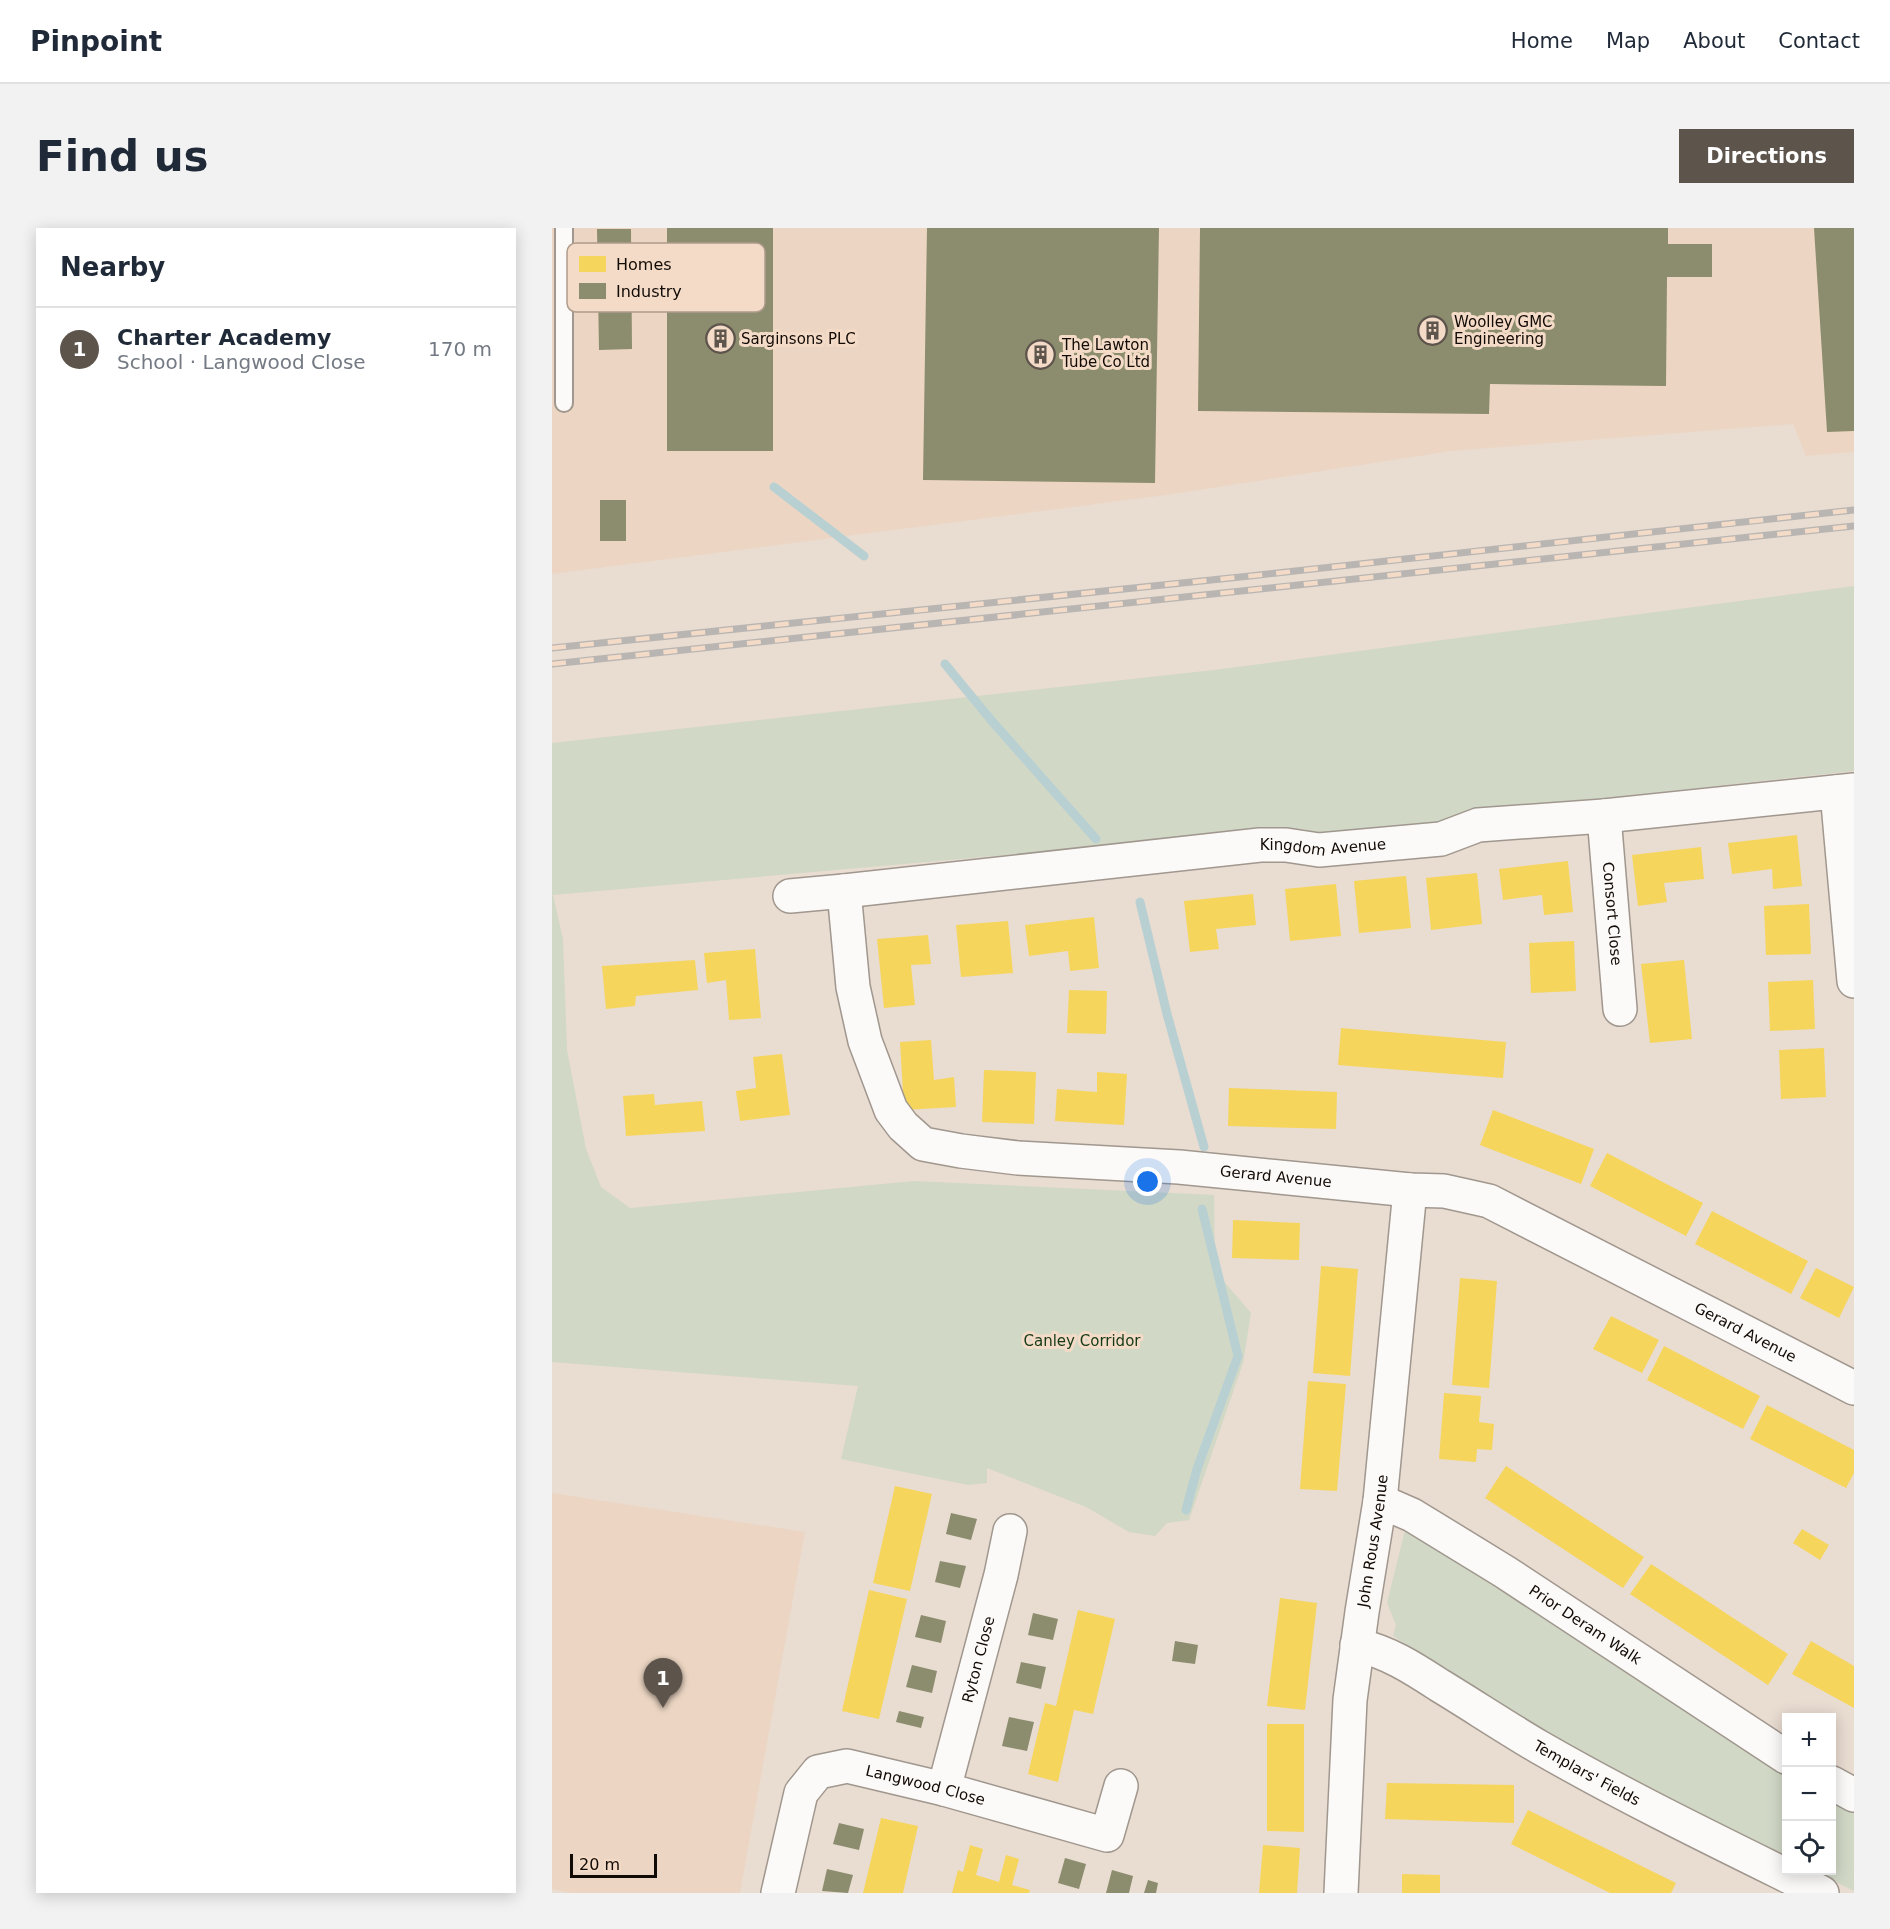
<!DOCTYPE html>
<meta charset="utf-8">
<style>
body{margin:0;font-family:"DejaVu Sans",sans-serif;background:#f2f2f3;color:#1f2937}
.controls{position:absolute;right:18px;bottom:18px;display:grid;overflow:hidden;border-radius:0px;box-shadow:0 3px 15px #0003}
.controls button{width:54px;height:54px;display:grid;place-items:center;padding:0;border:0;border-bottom:2px solid #e0e1e3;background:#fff;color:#1f2937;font:30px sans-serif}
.scale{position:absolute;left:18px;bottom:15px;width:87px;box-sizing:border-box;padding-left:6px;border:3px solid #120a05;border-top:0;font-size:16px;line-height:21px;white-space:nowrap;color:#120a05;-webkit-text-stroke:4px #f3dbc7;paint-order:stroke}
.you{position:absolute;left:596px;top:954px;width:21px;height:21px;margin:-15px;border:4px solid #fff;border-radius:50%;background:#1a73e8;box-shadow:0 0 0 9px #1a73e833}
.badge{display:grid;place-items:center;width:39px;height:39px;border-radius:50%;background:#5d544c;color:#fff;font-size:20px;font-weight:700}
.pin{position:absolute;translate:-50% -50px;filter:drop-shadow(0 2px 3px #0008)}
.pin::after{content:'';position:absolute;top:32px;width:21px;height:18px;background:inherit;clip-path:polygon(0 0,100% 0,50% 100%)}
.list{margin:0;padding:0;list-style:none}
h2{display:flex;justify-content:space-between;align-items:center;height:78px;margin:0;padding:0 24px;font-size:26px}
h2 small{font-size:20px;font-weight:400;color:#747a83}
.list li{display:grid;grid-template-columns:39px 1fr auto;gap:18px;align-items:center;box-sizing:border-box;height:84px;padding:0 24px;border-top:2px solid #e0e1e3}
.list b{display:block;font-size:22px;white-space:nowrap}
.list p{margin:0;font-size:20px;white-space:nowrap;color:#747a83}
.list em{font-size:20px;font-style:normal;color:#747a83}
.icon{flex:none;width:33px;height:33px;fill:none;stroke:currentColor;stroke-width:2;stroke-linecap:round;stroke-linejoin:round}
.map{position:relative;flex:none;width:1302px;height:1665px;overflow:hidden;border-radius:0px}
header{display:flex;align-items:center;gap:36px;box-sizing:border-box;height:84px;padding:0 30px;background:#fff;border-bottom:2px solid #e0e1e3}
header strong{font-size:28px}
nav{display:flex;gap:33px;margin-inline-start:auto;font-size:21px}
.intro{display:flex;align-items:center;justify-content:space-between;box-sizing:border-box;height:144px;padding:0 36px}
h1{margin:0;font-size:42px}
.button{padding:15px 27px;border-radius:0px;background:#5d544c;color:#fff;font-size:21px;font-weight:700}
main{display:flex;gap:36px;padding:0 36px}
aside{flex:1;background:#fff;border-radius:0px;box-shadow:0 3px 15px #0003}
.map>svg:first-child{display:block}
.built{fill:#ecd6c3}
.green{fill:#d1d8c6}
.homes{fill:#f6d55c}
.industry{fill:#8c8c6e}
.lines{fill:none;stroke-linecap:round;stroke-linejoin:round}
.stream{stroke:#b9d0d3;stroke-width:9}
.service-casing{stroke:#a0978e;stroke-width:20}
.minor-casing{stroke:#a0978e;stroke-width:36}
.service{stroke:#fcfaf8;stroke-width:16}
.minor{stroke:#fcfaf8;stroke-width:33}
.rail-casing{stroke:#b8b5b2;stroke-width:7}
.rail{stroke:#f3dbc7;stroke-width:4.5;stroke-dasharray:14;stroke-linecap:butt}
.labels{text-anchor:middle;stroke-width:6;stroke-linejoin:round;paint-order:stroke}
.poi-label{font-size:15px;fill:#120a05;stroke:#f3dbc7;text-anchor:start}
.street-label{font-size:15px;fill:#120a05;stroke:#f3dbc7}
.park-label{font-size:15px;fill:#133916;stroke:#f3dbc7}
.key{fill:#f3dbc7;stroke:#b09c8d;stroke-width:1.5}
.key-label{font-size:16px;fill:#120a05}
</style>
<header>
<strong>Pinpoint</strong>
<nav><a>Home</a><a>Map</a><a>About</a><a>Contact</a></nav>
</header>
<div class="intro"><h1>Find us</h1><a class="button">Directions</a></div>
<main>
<aside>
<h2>Nearby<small></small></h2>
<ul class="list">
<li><span class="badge">1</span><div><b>Charter Academy</b><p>School · Langwood Close</p></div><em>170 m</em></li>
</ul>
</aside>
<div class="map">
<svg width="1302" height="1665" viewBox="0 0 1302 1665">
<rect width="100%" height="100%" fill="#e9dcd1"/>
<path class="built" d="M 0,0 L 1302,0 L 1302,224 L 1254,228 L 1241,196 L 899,223 L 614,267 L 0,346 Z
M 0,1265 L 253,1304 L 188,1665 L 19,1665 L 0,1661 Z"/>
<path class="green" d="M 1302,358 L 1302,543 L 917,585 L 885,597 L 768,608 L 740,602 L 1,667 L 11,711 L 15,822 L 34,921 L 49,959 L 78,980 L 362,953 L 662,967 L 663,1043 L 699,1085 L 691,1135 L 637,1292 L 615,1295 L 603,1308 L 577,1304 L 534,1279 L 435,1240 L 435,1255 L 416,1257 L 289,1231 L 306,1158 L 0,1134 L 0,515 L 662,442 Z
M 853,1302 L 864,1303 L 1234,1543 L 1234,1629 L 1055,1538 L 955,1482 L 841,1408 L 844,1397 L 835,1375 Z
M 1280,1569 L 1302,1581 L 1302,1663 L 1262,1643 L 1280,1642 Z"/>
<path class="homes" d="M 1245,607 L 1250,658 L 1221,661 L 1220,641 L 1180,646 L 1176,615 Z
M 1149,619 L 1152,651 L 1112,655 L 1115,674 L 1086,678 L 1080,627 Z
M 1016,633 L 1021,684 L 992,687 L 990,667 L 951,672 L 947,641 Z
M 925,645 L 930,696 L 879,702 L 874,650 Z
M 854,648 L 859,700 L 807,705 L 802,653 Z
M 784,656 L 789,708 L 738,713 L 733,661 Z
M 701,666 L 704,697 L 664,701 L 667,721 L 638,724 L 632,673 Z
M 1257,676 L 1259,726 L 1214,727 L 1212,678 Z
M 542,689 L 547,740 L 518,743 L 516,723 L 477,728 L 473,697 Z
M 456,693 L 461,745 L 409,749 L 404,697 Z
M 376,707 L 379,736 L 359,737 L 363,777 L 332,780 L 325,711 Z
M 1022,713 L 1024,763 L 979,765 L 977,715 Z
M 203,721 L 209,790 L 177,792 L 174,752 L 155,755 L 152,725 Z
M 143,732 L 146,762 L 84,768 L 83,778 L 54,781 L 50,738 Z
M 1132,732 L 1140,811 L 1098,815 L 1089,736 Z
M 1261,752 L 1263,801 L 1218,803 L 1216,754 Z
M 517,762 L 555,763 L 554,806 L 515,805 Z
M 789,800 L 954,814 L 951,850 L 786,837 Z
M 379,812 L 382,852 L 402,849 L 404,879 L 352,882 L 348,814 Z
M 1272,820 L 1274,869 L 1229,871 L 1227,822 Z
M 230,826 L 238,887 L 188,893 L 184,863 L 204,860 L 201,829 Z
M 432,842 L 484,844 L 482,896 L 430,894 Z
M 545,844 L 575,846 L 572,897 L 503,893 L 505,861 L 545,864 Z
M 677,860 L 785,864 L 784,901 L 676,898 Z
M 102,866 L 103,877 L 150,873 L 153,903 L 74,908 L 71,868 Z
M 941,882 L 1042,921 L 1029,956 L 928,917 Z
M 1055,925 L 1151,975 L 1134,1008 L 1038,958 Z
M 1160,983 L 1256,1033 L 1239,1066 L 1143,1016 Z
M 681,992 L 748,995 L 747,1032 L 680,1030 Z
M 769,1038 L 806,1041 L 798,1148 L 761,1145 Z
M 1264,1040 L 1302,1059 L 1287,1090 L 1248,1070 Z
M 908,1050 L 945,1053 L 937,1160 L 900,1157 Z
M 1059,1088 L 1107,1112 L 1090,1145 L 1041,1121 Z
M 1112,1118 L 1208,1168 L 1191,1201 L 1095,1152 Z
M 756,1153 L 794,1156 L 785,1263 L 748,1261 Z
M 892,1165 L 929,1168 L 927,1194 L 942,1196 L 940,1222 L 925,1221 L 924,1234 L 887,1231 Z
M 1215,1177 L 1302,1222 L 1302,1245 L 1294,1260 L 1198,1211 Z
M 954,1238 L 1092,1329 L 1071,1360 L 933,1270 Z
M 343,1258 L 380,1266 L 358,1363 L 321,1355 Z
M 1250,1301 L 1277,1317 L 1268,1332 L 1241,1315 Z
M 1099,1336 L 1236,1426 L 1216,1457 L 1078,1366 Z
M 317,1362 L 355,1371 L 327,1491 L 290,1483 Z
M 728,1370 L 765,1375 L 753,1482 L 715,1478 Z
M 526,1382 L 563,1391 L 541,1486 L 522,1482 L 506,1554 L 476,1546 L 493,1475 L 504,1478 Z
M 1259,1413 L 1302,1438 L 1302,1480 L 1240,1446 Z
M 715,1496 L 752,1496 L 752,1604 L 715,1603 Z
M 835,1555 L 962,1557 L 962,1595 L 833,1591 Z
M 976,1582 L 1124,1655 L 1119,1665 L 1058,1665 L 959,1616 Z
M 329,1590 L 366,1598 L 351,1665 L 311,1665 Z
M 418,1617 L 431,1621 L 424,1647 L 447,1654 L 454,1627 L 467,1631 L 460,1657 L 478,1662 L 477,1665 L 400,1665 L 406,1642 L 411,1644 Z
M 711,1617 L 748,1620 L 745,1665 L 707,1665 Z
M 850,1646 L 888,1647 L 888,1665 L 850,1665 Z"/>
<path class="industry" d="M 115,0 L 221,0 L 221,223 L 115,223 Z
M 375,0 L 607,0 L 603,255 L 371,252 Z
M 648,0 L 1116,0 L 1116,16 L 1160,16 L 1160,49 L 1115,49 L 1114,158 L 938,156 L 937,186 L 646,183 Z
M 1262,0 L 1302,0 L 1302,203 L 1275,204 Z
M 45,1 L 79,1 L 80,121 L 47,122 Z
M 48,272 L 74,272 L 74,313 L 48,313 Z
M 399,1285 L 425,1291 L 419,1312 L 394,1306 Z
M 388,1333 L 414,1338 L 408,1360 L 383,1354 Z
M 481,1385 L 506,1391 L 501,1412 L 476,1407 Z
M 369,1387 L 394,1393 L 389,1415 L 363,1409 Z
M 623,1413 L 646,1417 L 643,1436 L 620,1433 Z
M 469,1434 L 494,1439 L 489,1461 L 464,1455 Z
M 360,1437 L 385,1443 L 380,1465 L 354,1459 Z
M 347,1483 L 372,1489 L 369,1500 L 344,1494 Z
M 457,1489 L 482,1494 L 475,1523 L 450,1518 Z
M 287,1595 L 312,1601 L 307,1622 L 281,1616 Z
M 513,1630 L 534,1636 L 527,1661 L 506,1655 Z
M 275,1641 L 301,1647 L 296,1665 L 270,1663 Z
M 560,1642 L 581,1648 L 577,1665 L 554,1665 Z
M 596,1652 L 606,1655 L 604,1665 L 592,1665 Z"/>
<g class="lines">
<path class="stream" d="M 222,259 L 312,328
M 393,436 L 439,492 L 544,611
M 588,674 L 615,786 L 652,919
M 634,1282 L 645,1241 L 686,1128 L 650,981"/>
<defs>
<path id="service" d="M 12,0 L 12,175"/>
<g id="minor">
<path d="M 1285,564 L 1302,753"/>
<path id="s1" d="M 1052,588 L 1068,781"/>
<path id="s2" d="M 292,663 L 301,759 L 313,813 L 339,882 L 351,898 L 371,916 L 409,923 L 466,930 L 627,939 L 858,962 L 892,963 L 937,973 L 1302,1160"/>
<path id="s3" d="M 238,668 L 292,663 L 708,617 L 734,617 L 767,622 L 889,611 L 926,597 L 1052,588 L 1302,562"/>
<path id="s4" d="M 828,1273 L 860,1287 L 953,1344 L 1234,1529"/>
<path id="s5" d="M 805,1417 C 836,1424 861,1440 887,1457 C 920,1477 953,1499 987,1519 C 1079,1572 1175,1618 1270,1665"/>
<path d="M 1280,1555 L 1302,1567"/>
<path id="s6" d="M 392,1561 L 449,1347 L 458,1303"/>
<path id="s7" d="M 226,1665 L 249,1565 L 266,1544 L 295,1538 L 392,1561 L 555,1607 L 569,1558"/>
<path id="s8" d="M 789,1665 L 798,1472 L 810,1384 L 828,1273 L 858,962"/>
</g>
</defs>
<use href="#service" class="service-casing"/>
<use href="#minor" class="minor-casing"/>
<use href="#service" class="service"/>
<use href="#minor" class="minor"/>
<defs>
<path id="rail" d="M 0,420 L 698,348 L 1302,282
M 0,436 L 1302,298"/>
</defs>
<use href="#rail" class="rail-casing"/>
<use href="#rail" class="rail"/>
</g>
<defs>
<symbol id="building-ring" viewBox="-11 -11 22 22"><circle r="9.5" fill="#f3dbc7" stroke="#5d544c" stroke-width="1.5"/><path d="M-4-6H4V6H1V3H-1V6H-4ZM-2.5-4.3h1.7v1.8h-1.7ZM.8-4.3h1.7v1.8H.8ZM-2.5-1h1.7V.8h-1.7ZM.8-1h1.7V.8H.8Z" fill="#5d544c"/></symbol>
</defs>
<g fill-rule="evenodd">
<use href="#building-ring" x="864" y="86" width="33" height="33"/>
<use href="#building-ring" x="152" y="94" width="33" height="33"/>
<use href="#building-ring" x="472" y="110" width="33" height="33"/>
</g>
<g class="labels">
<g class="poi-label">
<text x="902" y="99">Woolley GMC<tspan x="902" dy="17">Engineering</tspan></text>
<text x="189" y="116">Sarginsons PLC</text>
<text x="510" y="122">The Lawton<tspan x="510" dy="17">Tube Co Ltd</tspan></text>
</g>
<g class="street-label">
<text dy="5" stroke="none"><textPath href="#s3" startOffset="536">Kingdom Avenue</textPath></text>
<text dy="5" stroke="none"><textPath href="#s1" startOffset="98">Consort Close</textPath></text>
<text dy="5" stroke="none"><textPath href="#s2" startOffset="627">Gerard Avenue</textPath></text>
<text dy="5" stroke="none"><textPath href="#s2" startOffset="1130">Gerard Avenue</textPath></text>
<text dy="5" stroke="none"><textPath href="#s8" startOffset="354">John Rous Avenue</textPath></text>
<text dy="5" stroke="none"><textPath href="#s4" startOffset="240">Prior Deram Walk</textPath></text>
<text dy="5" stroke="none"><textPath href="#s6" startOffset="134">Ryton Close</textPath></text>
<text dy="5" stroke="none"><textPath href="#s5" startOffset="264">Templars' Fields</textPath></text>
<text dy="5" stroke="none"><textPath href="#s7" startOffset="240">Langwood Close</textPath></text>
</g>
<g class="park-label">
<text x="530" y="1118">Canley Corridor</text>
</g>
</g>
<rect x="15" y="15" width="198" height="69" rx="9" class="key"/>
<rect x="27" y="28" width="27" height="16" fill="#f6d55c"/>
<rect x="27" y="55" width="27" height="16" fill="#8c8c6e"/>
<g class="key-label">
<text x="64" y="42">Homes</text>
<text x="64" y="69">Industry</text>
</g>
</svg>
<div class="controls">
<button>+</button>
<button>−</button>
<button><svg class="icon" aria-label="locate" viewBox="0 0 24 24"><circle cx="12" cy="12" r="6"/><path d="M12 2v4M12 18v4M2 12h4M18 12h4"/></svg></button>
</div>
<div class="scale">20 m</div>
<div class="you"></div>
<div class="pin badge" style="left:111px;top:1480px">1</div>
</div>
</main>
